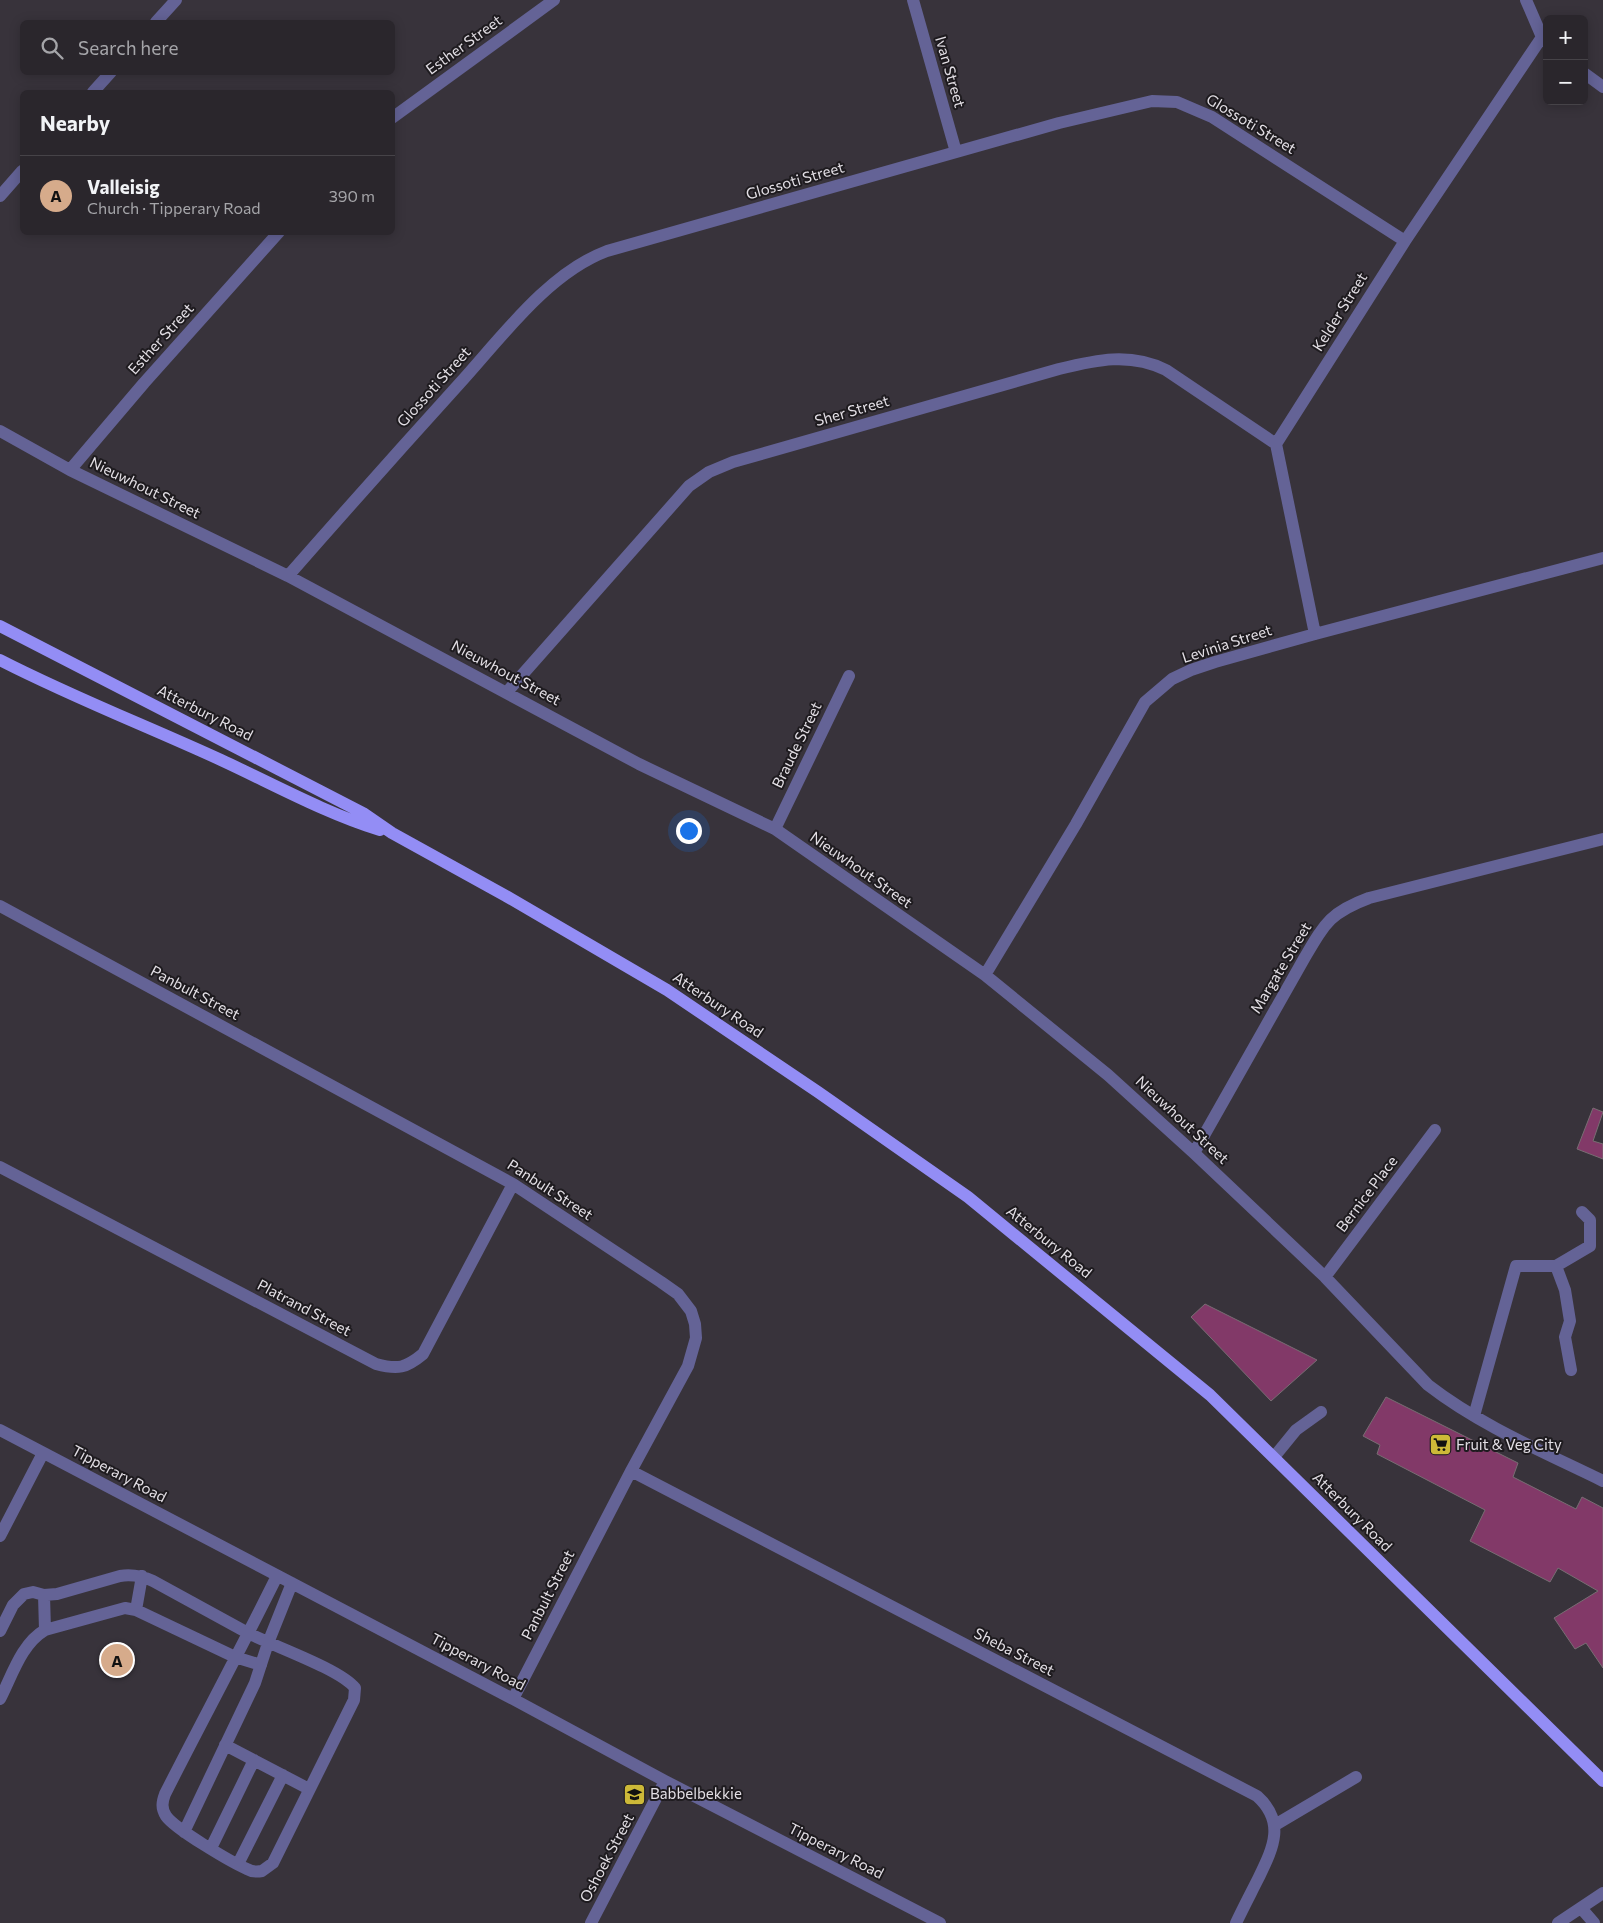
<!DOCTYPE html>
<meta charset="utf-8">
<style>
body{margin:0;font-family:Commissioner,sans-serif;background:#322e34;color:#f1f3f6}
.controls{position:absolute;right:15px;top:15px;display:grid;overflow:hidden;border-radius:8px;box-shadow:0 2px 12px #0003}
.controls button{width:45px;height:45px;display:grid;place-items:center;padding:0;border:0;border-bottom:1px solid #464348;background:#2a262c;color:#f1f3f6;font:25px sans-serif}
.you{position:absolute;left:688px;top:830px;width:18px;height:18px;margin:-12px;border:4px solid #fff;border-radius:50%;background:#1a73e8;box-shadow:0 0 0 8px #1a73e833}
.badge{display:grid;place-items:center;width:32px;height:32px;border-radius:50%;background:#d6ab8b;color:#111;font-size:16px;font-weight:700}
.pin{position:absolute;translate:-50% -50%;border:2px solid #fff;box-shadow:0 1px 5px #0006}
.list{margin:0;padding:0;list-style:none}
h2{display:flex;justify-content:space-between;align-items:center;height:65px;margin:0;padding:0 20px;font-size:21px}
h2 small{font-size:16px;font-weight:400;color:#a5a5a9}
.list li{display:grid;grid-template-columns:32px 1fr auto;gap:15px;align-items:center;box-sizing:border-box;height:80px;padding:0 20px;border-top:1px solid #464348}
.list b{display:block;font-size:19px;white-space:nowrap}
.list p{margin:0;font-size:16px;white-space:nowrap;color:#a5a5a9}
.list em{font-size:16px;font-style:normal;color:#a5a5a9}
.icon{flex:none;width:28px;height:28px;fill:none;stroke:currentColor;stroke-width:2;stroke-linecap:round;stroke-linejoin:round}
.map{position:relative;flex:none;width:1603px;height:1923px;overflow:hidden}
.search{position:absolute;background:#2a262c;box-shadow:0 2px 12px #0003;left:20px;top:20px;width:375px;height:55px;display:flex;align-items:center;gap:12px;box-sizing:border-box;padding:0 18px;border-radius:8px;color:#a5a5a9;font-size:19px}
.panel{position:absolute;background:#2a262c;box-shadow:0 2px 12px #0003;left:20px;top:90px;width:375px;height:145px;border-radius:8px}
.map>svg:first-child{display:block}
.building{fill:#823968;stroke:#786d73}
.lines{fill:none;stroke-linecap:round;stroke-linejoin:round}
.minor{stroke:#646396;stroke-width:12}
.major{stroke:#938df5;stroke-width:12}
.labels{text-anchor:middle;stroke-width:4;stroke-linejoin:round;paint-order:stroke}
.street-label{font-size:15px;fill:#e3dfe5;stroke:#1e1b1f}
.poi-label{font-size:15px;fill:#e3dfe5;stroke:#1e1b1f;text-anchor:start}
</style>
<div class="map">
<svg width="1603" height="1923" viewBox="0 0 1603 1923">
<rect width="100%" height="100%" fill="#38333b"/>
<path class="building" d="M 1593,1108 L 1603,1112 L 1593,1141 L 1603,1144 L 1603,1159 L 1577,1149 Z
M 1205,1304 L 1317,1360 L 1271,1401 L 1191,1317 Z
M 1386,1397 L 1518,1463 L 1513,1477 L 1576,1509 L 1582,1497 L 1603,1508 L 1603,1668 L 1586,1643 L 1575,1649 L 1554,1618 L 1598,1591 L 1558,1568 L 1550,1582 L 1470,1541 L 1485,1510 L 1377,1454 L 1380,1445 L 1363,1436 Z"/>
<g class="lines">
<path class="minor" d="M 913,0 L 956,152
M 1526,0 L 1542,37 L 1547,43
M 156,22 L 176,0
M 1584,73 L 1603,87
M 93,92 L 111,72
M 392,118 L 554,0
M 0,196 L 22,171
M 0,431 L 70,470 L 288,576 L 639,764 L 775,829 L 985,975 L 1108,1075 L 1194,1153 L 1325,1277 L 1428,1385 C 1481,1426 1544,1452 1603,1481
M 70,470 L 144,383 L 279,232
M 288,576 C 345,511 402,447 460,383 C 501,338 548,273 607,251 L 1059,123 L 1152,101 L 1177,102 L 1212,117 L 1405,241
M 1315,634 L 1276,444 L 1405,241 L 1542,37
M 507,692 L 689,486 L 709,472 L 733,462 L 1059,369 C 1096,360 1130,352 1166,370 L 1276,444
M 775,829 L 849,676
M 0,906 L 513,1184 L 661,1282 L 678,1294 L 691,1311 L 695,1324 L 696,1338 L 688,1366 L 631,1471 L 513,1699
M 985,975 L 1076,824 L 1145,702 L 1172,679 L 1191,670 L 1215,662 L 1315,634 L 1603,558
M 1194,1153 L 1305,957 C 1325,923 1331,912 1369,898 L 1603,839
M 0,1167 L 376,1364 C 398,1370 406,1368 423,1354 L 513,1184
M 1556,1266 L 1565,1290 L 1570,1321 L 1565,1337 L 1571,1370
M 1325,1277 L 1435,1130
M 1474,1416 L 1516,1266 L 1556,1266 L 1590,1246 L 1590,1220 L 1582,1212
M 0,1430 L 513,1699 L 665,1781 L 940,1923
M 1274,1457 L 1296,1430 L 1321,1412
M 631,1471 L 1257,1796 C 1286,1822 1273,1848 1259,1877 C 1251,1893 1243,1908 1236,1923
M 0,1536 L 43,1453
M 44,1595 L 45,1630
M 136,1610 L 142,1576
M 0,1631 L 13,1605 L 24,1594 L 33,1592 L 44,1595 L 57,1594 L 120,1576 C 133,1574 142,1576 153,1581 L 248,1633 C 273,1646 340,1669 355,1688 L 354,1700 L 273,1863 L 262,1871 C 257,1872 252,1872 247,1869 C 231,1862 175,1829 166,1816 C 161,1808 162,1802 165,1794 C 202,1721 241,1649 277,1576
M 0,1699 C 12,1676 21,1644 45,1630 L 125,1608 L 136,1610 L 235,1657 L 261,1665
M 225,1745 L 309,1789
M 1275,1825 L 1356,1777
M 184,1832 L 255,1683 L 268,1643 L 292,1583
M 211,1848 L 254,1760
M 238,1864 L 283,1775
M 1581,1908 L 1594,1923
M 591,1923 L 665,1781
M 1558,1923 L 1603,1893"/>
<path class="major" d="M 0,626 L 363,813 L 392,833 L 506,896 L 667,990 L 818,1092 L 968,1197 L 1210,1395 L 1603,1781
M 0,660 C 72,697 147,726 221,760 C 273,784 325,813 380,830"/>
</g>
<defs>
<symbol id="supermarket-square" viewBox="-11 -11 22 22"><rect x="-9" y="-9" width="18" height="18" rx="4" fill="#cdb938" stroke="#1e1b1f"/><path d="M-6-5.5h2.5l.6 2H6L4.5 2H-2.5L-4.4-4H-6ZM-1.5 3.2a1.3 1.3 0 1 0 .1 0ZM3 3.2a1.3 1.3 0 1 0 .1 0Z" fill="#111"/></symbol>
<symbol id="school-square" viewBox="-11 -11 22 22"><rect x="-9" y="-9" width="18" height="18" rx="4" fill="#cdb938" stroke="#1e1b1f"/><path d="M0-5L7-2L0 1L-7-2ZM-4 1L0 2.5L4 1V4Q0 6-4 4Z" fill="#111"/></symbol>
</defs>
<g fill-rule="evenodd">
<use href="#supermarket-square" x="1428" y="1432" width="25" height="25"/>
<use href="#school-square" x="622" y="1782" width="25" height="25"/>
</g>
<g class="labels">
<g class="street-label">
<text transform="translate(464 45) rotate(-36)" y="5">Esther Street</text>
<text transform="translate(950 72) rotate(74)" y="5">Ivan Street</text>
<text transform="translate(1251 124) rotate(31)" y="5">Glossoti Street</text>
<text transform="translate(795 181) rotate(-16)" y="5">Glossoti Street</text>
<text transform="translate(1340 312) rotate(-58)" y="5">Kelder Street</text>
<text transform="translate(161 339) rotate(-48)" y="5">Esther Street</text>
<text transform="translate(434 387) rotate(-48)" y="5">Glossoti Street</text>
<text transform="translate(852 411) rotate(-16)" y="5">Sher Street</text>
<text transform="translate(145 488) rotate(26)" y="5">Nieuwhout Street</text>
<text transform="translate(1227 644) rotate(-18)" y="5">Levinia Street</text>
<text transform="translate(506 673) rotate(28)" y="5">Nieuwhout Street</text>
<text transform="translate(205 713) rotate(27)" y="5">Atterbury Road</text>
<text transform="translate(797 745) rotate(-64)" y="5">Braude Street</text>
<text transform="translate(861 870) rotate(35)" y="5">Nieuwhout Street</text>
<text transform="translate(1281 968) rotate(-59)" y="5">Margate Street</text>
<text transform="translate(195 993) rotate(28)" y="5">Panbult Street</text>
<text transform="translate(718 1005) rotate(34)" y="5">Atterbury Road</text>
<text transform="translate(1182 1120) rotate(43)" y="5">Nieuwhout Street</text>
<text transform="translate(550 1190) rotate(33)" y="5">Panbult Street</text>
<text transform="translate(1367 1194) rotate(-53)" y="5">Bernice Place</text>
<text transform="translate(1049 1242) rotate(39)" y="5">Atterbury Road</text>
<text transform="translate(304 1308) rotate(28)" y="5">Platrand Street</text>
<text transform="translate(119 1474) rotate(28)" y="5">Tipperary Road</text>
<text transform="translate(1352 1512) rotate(45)" y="5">Atterbury Road</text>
<text transform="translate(548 1595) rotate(-63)" y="5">Panbult Street</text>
<text transform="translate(1014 1652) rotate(27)" y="5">Sheba Street</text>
<text transform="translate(478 1662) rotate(28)" y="5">Tipperary Road</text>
<text transform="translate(836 1851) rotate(27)" y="5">Tipperary Road</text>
<text transform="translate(607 1858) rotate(-62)" y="5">Oshoek Street</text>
</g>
<g class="poi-label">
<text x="1456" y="1450">Fruit &amp; Veg City</text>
<text x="650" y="1799">Babbelbekkie</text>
</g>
</g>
</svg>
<div class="controls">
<button>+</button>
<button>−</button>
</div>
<div class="you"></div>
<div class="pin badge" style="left:117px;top:1660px">A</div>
<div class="search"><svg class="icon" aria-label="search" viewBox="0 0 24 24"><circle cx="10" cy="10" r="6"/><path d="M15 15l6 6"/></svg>Search here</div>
<section class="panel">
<h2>Nearby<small></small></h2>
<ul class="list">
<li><span class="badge">A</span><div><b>Valleisig</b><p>Church · Tipperary Road</p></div><em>390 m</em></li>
</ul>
</section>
</div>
